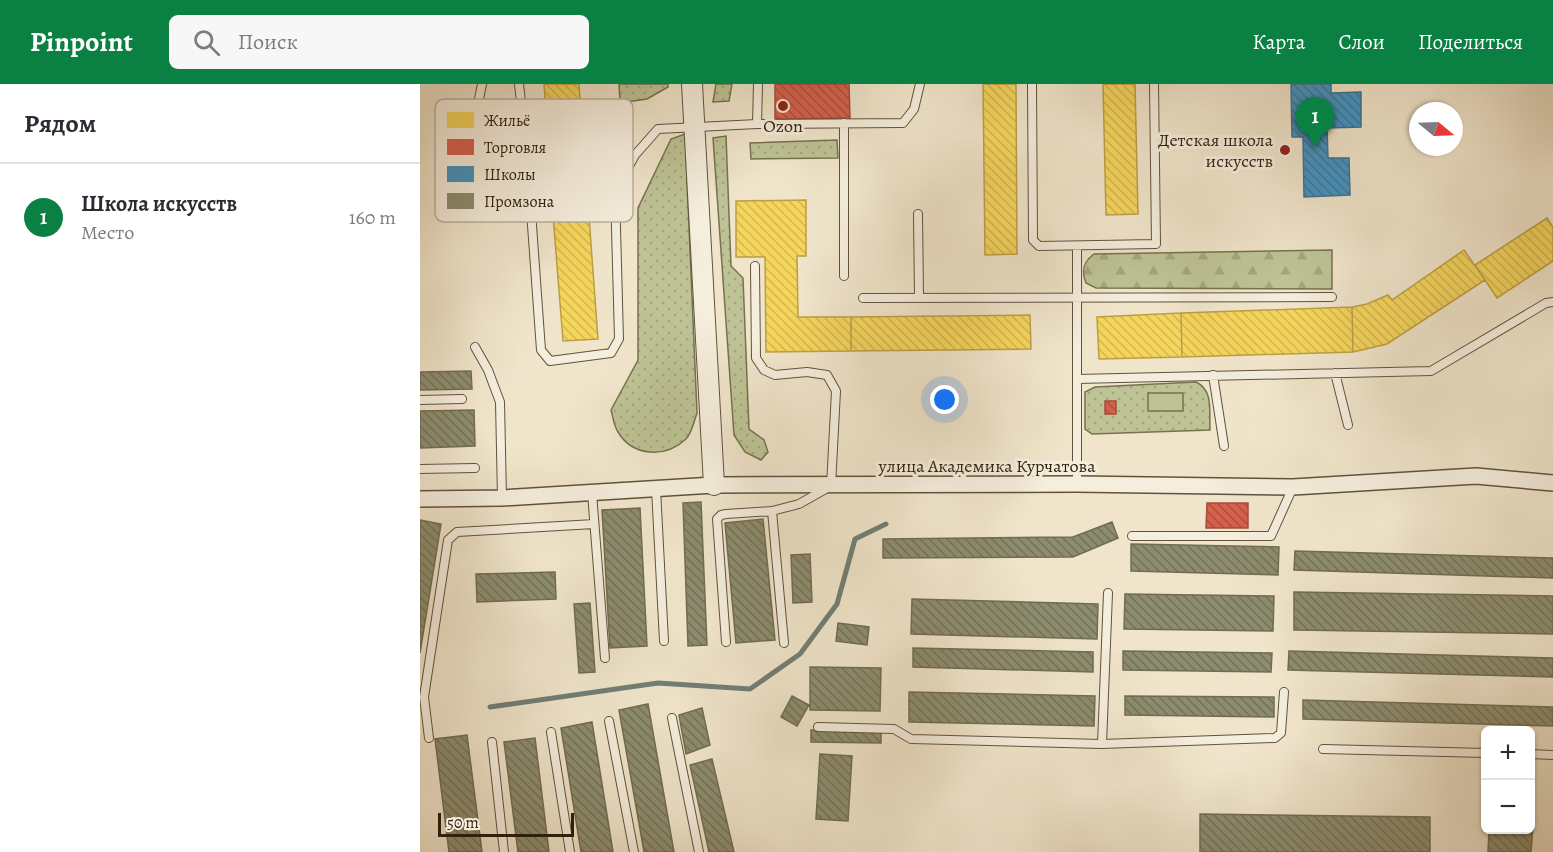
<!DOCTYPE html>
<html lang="ru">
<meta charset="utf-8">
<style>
body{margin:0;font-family:Alegreya,serif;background:#f7f7f7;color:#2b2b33}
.controls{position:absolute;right:18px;bottom:18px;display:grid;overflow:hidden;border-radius:9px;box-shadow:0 2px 4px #0004}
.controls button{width:54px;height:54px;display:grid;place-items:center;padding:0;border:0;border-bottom:2px solid #e1e1e2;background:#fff;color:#2b2b33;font:30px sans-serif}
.compass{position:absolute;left:989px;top:18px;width:54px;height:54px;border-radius:50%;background:#fff;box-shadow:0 2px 4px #0004;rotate:109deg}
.scale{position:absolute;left:18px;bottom:15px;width:136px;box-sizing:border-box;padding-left:6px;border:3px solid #31210c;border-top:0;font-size:16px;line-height:21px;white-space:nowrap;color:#31210c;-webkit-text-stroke:4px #f5eedd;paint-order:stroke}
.you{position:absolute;left:525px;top:316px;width:21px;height:21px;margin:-15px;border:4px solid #fff;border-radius:50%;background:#1a73e8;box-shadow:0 0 0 9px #1a73e833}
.badge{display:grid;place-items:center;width:39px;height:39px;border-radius:50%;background:#0b8043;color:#fff;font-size:20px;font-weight:700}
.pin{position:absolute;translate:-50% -50px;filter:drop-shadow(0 2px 3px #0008)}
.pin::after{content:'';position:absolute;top:32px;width:21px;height:18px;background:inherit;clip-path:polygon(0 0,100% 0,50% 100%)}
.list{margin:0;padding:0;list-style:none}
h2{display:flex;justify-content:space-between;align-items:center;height:78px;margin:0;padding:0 24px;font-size:26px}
h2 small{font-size:20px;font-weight:400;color:#7c7c81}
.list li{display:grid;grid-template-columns:39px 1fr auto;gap:18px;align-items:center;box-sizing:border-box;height:108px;padding:0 24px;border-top:2px solid #e1e1e2}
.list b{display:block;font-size:22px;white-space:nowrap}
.list p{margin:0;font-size:20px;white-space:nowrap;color:#7c7c81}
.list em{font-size:20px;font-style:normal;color:#7c7c81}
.icon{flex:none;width:33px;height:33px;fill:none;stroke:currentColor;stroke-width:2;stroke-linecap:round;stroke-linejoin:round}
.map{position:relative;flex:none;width:1133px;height:768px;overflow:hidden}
header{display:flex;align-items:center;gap:36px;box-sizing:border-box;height:84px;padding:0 30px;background:#0b8043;color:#fff}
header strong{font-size:28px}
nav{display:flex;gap:33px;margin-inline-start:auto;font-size:21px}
.search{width:420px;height:54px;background:#f7f7f7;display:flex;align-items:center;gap:15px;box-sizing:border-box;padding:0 21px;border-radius:9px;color:#7c7c81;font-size:22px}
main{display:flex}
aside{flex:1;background:#fff}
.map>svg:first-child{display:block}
.grass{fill:url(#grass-dots);stroke:#777250;stroke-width:1.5}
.forest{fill:url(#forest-firs);stroke:#777250;stroke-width:1.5}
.green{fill:#bdc395;stroke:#777250;stroke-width:1.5}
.homes{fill:url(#homes-back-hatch);stroke:#bb9f44;stroke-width:1.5}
.shops{fill:url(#shops-back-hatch);stroke:#a44d3a;stroke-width:1.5}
.schools{fill:url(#schools-back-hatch);stroke:#3e718c;stroke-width:1.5}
.industry{fill:url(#industry-back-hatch);stroke:#716c51;stroke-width:1.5}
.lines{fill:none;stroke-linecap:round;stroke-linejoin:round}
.stream{stroke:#717f75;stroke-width:5}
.service-casing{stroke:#61523c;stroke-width:10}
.minor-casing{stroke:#61523c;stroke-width:18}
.tertiary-casing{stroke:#61523c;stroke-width:22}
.service{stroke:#f5eedd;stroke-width:8}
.minor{stroke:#f5eedd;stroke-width:15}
.tertiary{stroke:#f5eedd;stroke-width:20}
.poi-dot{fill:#8f2418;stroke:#f5eedd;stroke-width:2}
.labels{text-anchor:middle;stroke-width:6;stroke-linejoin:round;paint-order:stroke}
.poi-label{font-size:18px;fill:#31210c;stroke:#f5eedd}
.street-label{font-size:18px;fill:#31210c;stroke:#f5eedd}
.key{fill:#f5eedd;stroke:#bab09e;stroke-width:1.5}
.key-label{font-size:16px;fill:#31210c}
</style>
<header>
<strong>Pinpoint</strong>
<div class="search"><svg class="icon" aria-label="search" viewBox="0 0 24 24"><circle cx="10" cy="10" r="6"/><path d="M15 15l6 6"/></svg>Поиск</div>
<nav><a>Карта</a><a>Слои</a><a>Поделиться</a></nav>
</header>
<main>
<aside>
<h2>Рядом<small></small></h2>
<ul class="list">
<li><span class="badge">1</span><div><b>Школа искусств</b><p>Место</p></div><em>160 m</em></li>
</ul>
</aside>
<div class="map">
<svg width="1133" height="768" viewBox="0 0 1133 768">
<defs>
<pattern id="grass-dots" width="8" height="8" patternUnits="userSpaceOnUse" patternTransform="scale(1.5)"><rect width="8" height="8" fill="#bdc395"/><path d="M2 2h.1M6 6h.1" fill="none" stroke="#a3a77f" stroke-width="1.8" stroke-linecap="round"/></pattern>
<pattern id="forest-firs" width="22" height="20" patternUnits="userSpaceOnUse" patternTransform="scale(1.5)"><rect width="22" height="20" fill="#bdc395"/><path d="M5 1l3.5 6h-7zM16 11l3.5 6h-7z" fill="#a3a77f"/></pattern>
<pattern id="homes-back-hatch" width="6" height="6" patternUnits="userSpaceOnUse" patternTransform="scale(1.5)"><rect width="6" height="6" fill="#f6d55c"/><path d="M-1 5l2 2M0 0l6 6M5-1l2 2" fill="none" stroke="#d3b74f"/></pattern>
<pattern id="shops-back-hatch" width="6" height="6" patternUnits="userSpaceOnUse" patternTransform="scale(1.5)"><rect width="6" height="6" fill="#d6604d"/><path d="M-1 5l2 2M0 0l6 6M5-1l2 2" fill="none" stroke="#ae4f3e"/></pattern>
<pattern id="schools-back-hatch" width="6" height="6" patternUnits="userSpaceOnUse" patternTransform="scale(1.5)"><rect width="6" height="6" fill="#4393c3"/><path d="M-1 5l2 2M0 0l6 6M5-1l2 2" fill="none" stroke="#39789d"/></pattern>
<pattern id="industry-back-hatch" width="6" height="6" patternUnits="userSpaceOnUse" patternTransform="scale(1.5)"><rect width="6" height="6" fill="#8c8c6e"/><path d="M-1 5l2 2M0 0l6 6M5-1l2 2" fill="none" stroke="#737259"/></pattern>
</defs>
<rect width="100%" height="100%" fill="#f0e5cb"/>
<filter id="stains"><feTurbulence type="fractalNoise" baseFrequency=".00333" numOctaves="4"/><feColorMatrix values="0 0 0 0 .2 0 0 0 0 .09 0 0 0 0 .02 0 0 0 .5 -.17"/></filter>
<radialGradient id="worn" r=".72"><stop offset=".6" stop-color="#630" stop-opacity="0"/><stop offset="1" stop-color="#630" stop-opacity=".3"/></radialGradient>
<path class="grass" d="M 199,0 L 248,0 L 248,3 L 227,15 L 200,19 Z
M 296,0 L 312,0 L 309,17 L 293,18 Z
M 265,50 L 277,329 C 274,337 272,349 266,355 C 246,374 213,373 198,348 C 194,342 193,333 191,326 L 218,276 L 218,124 L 251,55 Z
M 306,52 L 311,182 L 323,194 L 329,345 L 344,356 L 348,368 L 341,376 L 325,368 L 314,351 L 293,54 Z
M 417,56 L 418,74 L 331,75 L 330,59 Z
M 776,298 C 794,306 789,329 790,346 L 672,350 L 665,345 L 665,308 L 675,303 Z"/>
<path class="forest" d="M 912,166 L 912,205 L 676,204 L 666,199 C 661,187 663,178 674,170 Z"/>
<path class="green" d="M 728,309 L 763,309 L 763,327 L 728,327 Z"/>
<path class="homes" d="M 124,0 L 159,0 L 163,63 L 129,66 Z
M 563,0 L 596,0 L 597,170 L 565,171 Z
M 683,0 L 715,0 L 718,130 L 686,131 Z
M 165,79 L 178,255 L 143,257 L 129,81 Z
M 386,116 L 386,172 L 377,172 L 378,233 L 431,233 L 431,267 L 346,268 L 345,173 L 316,173 L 316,117 Z
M 1127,134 L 1133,143 L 1133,177 L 1077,214 L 1055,181 Z
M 1044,166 L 1065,196 L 967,260 L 933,268 L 932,223 L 947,220 L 968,211 L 972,216 Z
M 932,223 L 933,268 L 762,273 L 761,229 Z
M 761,229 L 762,273 L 679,275 L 677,233 Z
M 610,231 L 611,265 L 431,267 L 431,233 Z"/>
<path class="shops" d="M 355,0 L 429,0 L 430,34 L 355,35 Z
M 685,317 L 696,317 L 696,330 L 685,330 Z
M 787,419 L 828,419 L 828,444 L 786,444 Z"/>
<path class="schools" d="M 871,0 L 911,0 L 911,9 L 941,8 L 941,43 L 907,44 L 908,74 L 929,74 L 930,111 L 884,113 L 883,53 L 872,53 Z"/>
<path class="industry" d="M 51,287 L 52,305 L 0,306 L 0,288 Z
M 54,326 L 55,362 L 0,364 L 0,327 Z
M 281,418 L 287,561 L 268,562 L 263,419 Z
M 220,424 L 227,562 L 190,564 L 182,426 Z
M 343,435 L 355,556 L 316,559 L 305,439 Z
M 0,436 L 21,440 L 0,569 Z
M 692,438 L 698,454 L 653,473 L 463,474 L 463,455 L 653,453 Z
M 711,460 L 859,463 L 858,491 L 711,487 Z
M 875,467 L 1133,474 L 1133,494 L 874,486 Z
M 390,470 L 392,518 L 373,519 L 371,471 Z
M 135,488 L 136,515 L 57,518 L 56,490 Z
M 874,508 L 1133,512 L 1133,550 L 874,546 Z
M 705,510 L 854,512 L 853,547 L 704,545 Z
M 492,515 L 678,520 L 677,555 L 491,550 Z
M 170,519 L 175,588 L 159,589 L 154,520 Z
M 418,539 L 449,543 L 447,561 L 416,557 Z
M 493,564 L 673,568 L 673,588 L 493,583 Z
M 703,567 L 852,569 L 851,588 L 703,586 Z
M 869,567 L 1133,574 L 1133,593 L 868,586 Z
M 390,583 L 461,584 L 460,627 L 390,626 Z
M 489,608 L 675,612 L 674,642 L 489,638 Z
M 372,612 L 389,621 L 377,642 L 361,633 Z
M 705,612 L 854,613 L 854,633 L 705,631 Z
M 883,616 L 1133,623 L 1133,642 L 883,635 Z
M 228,620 L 254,768 L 224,768 L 199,626 Z
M 282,624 L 290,661 L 266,670 L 259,631 Z
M 172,638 L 193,768 L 161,768 L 141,644 Z
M 391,646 L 461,647 L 461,659 L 391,658 Z
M 47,651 L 62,768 L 29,768 L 15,655 Z
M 115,654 L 129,768 L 98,768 L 84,658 Z
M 400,670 L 432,672 L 428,737 L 396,735 Z
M 292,675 L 314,768 L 289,768 L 270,681 Z
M 780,730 L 1010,733 L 1010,768 L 780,768 Z
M 1110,742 L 1113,742 L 1111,768 L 1068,768 L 1069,746 L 1110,746 Z"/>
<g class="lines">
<path class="stream" d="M 70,623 L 238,599 L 330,605 L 380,570 L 417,520 L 435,455 L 466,440"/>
<defs>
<path id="service" d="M 99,0 L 107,72 L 121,266 L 130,277 L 191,269 L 199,255 L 195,107 L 215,71 L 238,45 L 337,40
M 338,0 L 337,40 L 483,39 L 494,25 L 500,0
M 612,0 L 613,156 L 619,162 L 736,160 L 734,0
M 57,25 L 62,0
M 498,130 L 499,213
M 424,192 L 424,39
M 443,214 L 912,213
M 55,263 L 68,286 L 80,318 L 82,414
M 915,289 L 928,341
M 793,291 L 804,362
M 657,295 L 657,162
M 0,316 L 42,315
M 0,385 L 55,384
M 657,400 L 657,295 L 1011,287 L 1126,219 L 1133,218
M 236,405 L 244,557
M 172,409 L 185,574
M 352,427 L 364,559
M 712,452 L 851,452 L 873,403
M 306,558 L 297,435 L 301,431 L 306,430 L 352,427 L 379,420 L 411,402 L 416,307 L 407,291 L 387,288 L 355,291 L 344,286 L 336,274 L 335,182
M 252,634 L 279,768
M 189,637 L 214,768
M 398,643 L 474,645 L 491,655 L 682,660 L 855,654 L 861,649 L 864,608
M 131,648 L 150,768
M 9,654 L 4,613 L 28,456 L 37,448 L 174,440
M 72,658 L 84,768
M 682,660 L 688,509
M 903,665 L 1066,669
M 1110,670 L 1133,671"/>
<path id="minor" d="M 0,415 L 82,414 L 294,401 L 657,400 L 873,403 L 1056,392 L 1133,399"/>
<path id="tertiary" d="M 272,0 L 294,401"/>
</defs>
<use href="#service" class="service-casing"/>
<use href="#minor" class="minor-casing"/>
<use href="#tertiary" class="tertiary-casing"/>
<use href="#service" class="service"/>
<use href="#minor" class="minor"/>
<use href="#tertiary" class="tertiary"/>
</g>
<g class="poi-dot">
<circle cx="363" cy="22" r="6"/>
<circle cx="865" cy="66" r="6"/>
</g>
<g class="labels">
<g class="poi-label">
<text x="363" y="48">Ozon</text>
<text x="853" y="62" text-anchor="end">Детская школа<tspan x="853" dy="21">искусств</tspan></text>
</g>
<g class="street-label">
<text x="567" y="388">улица Академика Курчатова</text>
</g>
</g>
<rect x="15" y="15" width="198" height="123" rx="9" class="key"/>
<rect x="27" y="28" width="27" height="16" fill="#f6d55c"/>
<rect x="27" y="55" width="27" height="16" fill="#d6604d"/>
<rect x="27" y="82" width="27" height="16" fill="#4393c3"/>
<rect x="27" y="109" width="27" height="16" fill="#8c8c6e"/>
<g class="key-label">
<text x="64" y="42">Жильё</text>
<text x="64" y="69">Торговля</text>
<text x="64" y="96">Школы</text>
<text x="64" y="123">Промзона</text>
</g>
<rect width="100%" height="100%" filter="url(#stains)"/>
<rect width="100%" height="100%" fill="url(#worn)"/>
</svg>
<div class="controls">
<button>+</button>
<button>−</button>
</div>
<svg class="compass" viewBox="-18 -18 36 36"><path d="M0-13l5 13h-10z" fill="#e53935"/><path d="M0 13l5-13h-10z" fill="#7c7c81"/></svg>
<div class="scale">50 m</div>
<div class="you"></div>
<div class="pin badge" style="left:895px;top:63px">1</div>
</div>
</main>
